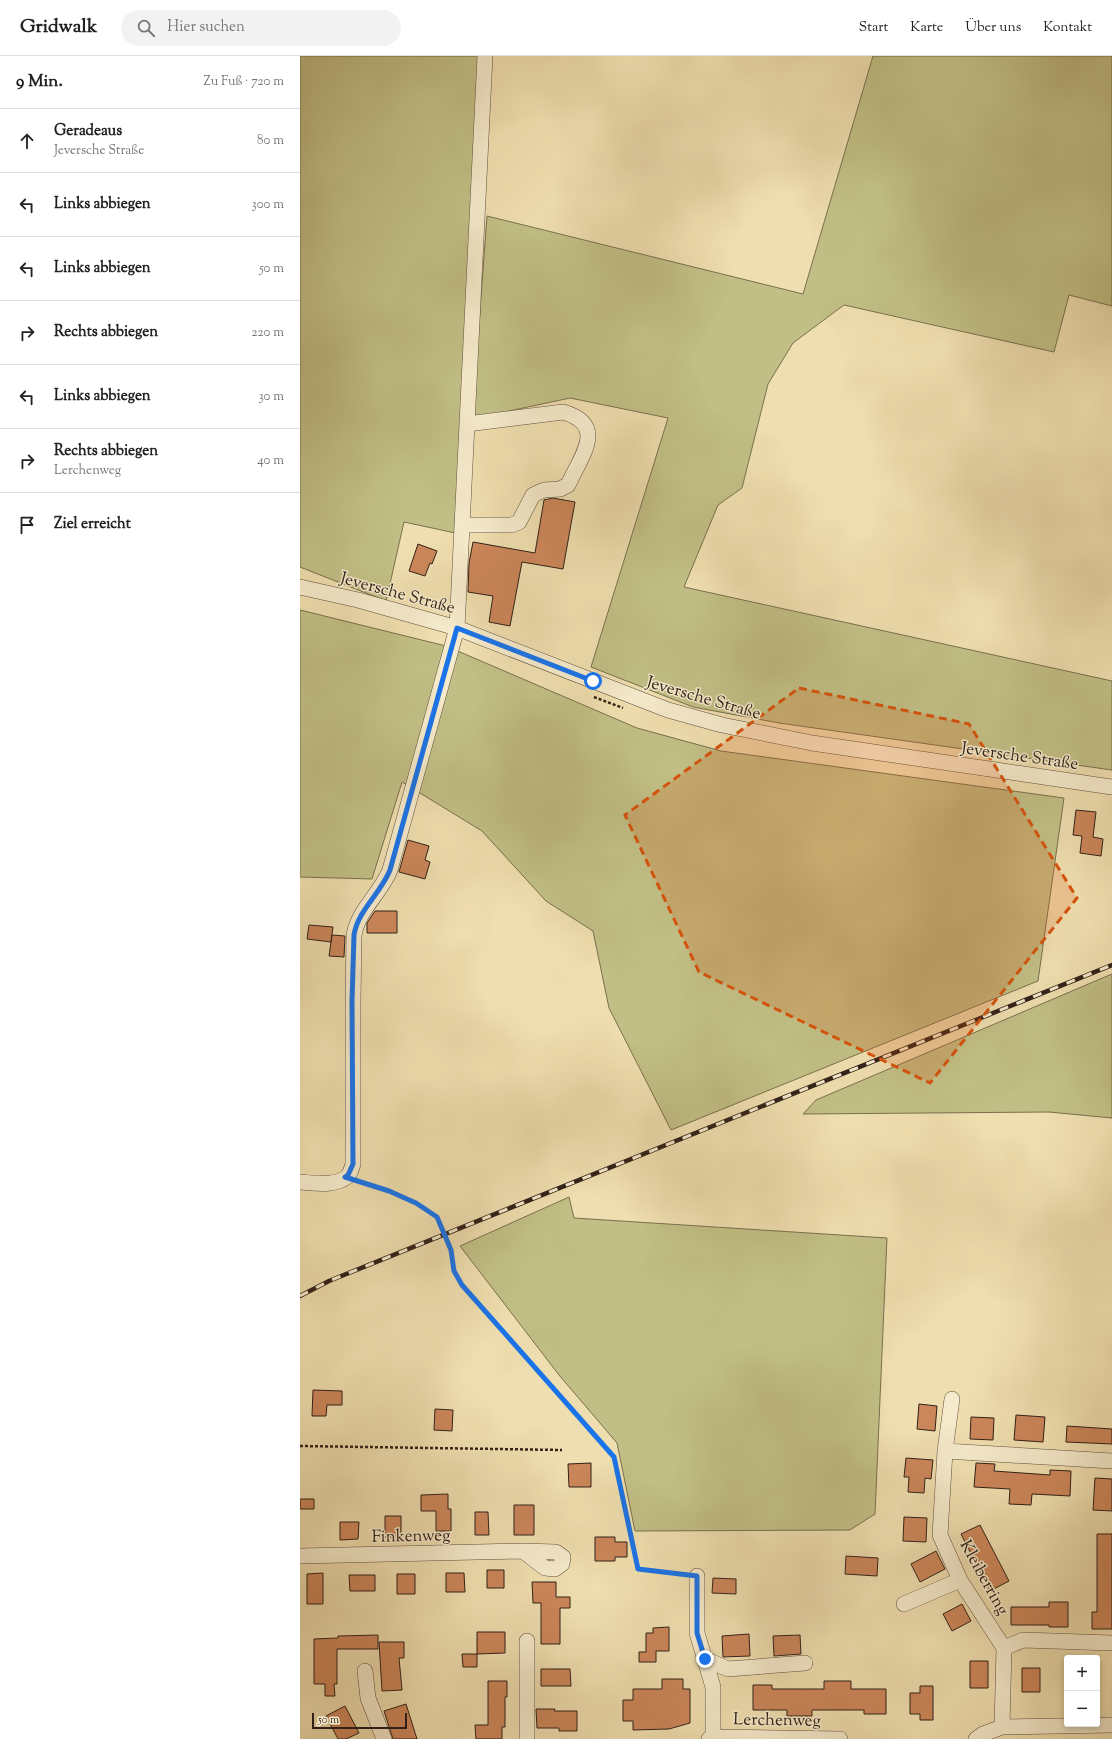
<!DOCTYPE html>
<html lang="de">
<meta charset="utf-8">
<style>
body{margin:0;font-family:"Sorts Mill Goudy",serif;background:#f2f2f2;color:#222}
.controls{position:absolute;right:12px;bottom:12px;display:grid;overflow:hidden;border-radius:4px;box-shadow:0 2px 6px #0003}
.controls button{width:36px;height:36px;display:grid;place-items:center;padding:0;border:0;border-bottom:1px solid #e0e0e0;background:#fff;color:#222;font:20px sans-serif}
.scale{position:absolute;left:12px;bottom:10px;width:95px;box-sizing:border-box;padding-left:4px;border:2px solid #312118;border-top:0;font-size:11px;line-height:14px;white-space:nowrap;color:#312118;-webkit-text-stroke:3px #f5eacb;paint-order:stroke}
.stop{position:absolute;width:12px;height:12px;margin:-9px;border:3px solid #1a73e8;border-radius:50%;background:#fff}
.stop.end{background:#1a73e8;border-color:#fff;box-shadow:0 1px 4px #0008}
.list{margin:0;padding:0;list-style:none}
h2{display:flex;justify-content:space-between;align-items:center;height:52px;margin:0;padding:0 16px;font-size:17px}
h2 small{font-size:13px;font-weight:400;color:#767676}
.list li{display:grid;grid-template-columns:26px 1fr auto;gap:12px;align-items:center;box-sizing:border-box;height:64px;padding:0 16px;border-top:1px solid #e0e0e0}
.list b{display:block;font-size:15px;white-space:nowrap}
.list p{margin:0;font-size:13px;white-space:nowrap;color:#767676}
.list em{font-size:13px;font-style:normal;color:#767676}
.icon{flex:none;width:22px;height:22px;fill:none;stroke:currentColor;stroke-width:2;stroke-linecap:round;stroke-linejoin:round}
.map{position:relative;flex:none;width:812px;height:1683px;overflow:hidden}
header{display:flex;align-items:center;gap:24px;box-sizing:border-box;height:56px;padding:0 20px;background:#fff;border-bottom:1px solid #e0e0e0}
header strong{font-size:19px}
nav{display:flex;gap:22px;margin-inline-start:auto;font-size:14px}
.search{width:280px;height:36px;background:#f2f2f2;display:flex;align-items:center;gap:10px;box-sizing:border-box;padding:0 14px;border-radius:22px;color:#767676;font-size:15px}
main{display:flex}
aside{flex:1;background:#fff}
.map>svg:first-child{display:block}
.green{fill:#c1bf85;stroke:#79704e}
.building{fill:#cb865a;stroke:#312118}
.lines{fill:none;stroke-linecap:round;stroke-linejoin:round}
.minor-casing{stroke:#60503e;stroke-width:16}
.path{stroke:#312118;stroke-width:2.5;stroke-dasharray:3 2;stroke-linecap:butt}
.minor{stroke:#f5eacb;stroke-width:15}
.rail-casing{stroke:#312118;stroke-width:4.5}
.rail{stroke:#f5eacb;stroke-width:3;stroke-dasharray:9;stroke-linecap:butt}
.route{stroke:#1a73e8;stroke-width:5}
.marked{fill:#d6530d;fill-opacity:0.2;stroke:#d6530d;stroke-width:3;stroke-dasharray:8 5;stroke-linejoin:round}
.labels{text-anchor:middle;stroke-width:3;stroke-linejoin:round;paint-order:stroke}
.street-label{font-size:17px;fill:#312118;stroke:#f5eacb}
</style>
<header>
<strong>Gridwalk</strong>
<div class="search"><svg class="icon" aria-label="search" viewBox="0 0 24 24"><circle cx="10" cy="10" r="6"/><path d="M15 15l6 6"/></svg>Hier suchen</div>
<nav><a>Start</a><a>Karte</a><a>Über uns</a><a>Kontakt</a></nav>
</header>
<main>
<aside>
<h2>9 Min.<small>Zu Fuß · 720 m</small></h2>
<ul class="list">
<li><svg class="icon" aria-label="ahead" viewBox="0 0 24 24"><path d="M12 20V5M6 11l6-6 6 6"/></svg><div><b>Geradeaus</b><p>Jeversche Straße</p></div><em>80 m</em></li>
<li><svg class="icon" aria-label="left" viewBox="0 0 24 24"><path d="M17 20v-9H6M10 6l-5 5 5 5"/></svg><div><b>Links abbiegen</b></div><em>300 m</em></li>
<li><svg class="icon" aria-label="left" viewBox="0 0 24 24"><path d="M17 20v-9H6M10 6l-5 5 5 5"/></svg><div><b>Links abbiegen</b></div><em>50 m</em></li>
<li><svg class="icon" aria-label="right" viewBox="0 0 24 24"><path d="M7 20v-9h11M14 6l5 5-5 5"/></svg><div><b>Rechts abbiegen</b></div><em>220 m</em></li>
<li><svg class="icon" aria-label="left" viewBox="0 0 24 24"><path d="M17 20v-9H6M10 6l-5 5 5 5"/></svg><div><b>Links abbiegen</b></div><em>30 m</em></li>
<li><svg class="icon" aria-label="right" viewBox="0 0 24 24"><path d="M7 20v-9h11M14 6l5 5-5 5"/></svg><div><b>Rechts abbiegen</b><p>Lerchenweg</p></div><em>40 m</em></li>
<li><svg class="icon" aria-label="arrive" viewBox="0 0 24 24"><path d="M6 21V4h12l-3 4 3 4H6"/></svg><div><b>Ziel erreicht</b></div></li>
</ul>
</aside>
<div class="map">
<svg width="812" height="1683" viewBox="0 0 812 1683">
<rect width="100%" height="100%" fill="#efdeaf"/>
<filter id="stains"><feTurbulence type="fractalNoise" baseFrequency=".005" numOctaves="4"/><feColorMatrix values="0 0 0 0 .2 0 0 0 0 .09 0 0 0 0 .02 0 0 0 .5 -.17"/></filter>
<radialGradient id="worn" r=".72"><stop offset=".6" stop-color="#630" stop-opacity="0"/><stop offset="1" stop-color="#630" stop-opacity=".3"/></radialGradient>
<path class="green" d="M 0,0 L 181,0 L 160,478 L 104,466 L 86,545 L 0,511 Z
M 573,0 L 812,0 L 812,250 L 769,239 L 754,296 L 544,249 L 493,287 L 468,328 L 442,432 L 418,449 L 384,531 L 812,625 L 812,714 L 479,667 L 393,651 L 291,611 L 368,362 L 270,342 L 172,363 L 187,160 L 503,238 Z
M 0,554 L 146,590 L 337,672 L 421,695 L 764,742 L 738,925 L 371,1074 L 309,952 L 293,875 L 246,845 L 182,775 L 102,726 L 72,823 L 0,821 Z
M 812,918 L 812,1062 L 749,1056 L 503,1058 L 516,1044 Z
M 269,1141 L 274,1162 L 587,1182 L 575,1458 L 550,1474 L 335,1475 L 317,1387 L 259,1319 L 160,1190 Z"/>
<path class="building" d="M 253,442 L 275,446 L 263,513 L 222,506 L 210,570 L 189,566 L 193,540 L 168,536 L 169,507 L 173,486 L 235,497 L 244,444 Z
M 118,488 L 137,495 L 132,508 L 130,507 L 125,520 L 109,515 Z
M 776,754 L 796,756 L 793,781 L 803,783 L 801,800 L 780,797 L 782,780 L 773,779 Z
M 108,784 L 129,790 L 125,804 L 130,806 L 125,823 L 99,816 Z
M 75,855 L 97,855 L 97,877 L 67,877 L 67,867 Z
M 9,869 L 33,871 L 31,886 L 7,883 Z
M 32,879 L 45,880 L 44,901 L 29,900 Z
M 13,1334 L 42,1335 L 42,1349 L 27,1349 L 26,1360 L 12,1360 Z
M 619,1348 L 637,1350 L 635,1375 L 617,1373 Z
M 135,1353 L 153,1354 L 152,1375 L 134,1374 Z
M 716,1359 L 745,1361 L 743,1386 L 714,1384 Z
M 671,1361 L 694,1362 L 693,1384 L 670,1383 Z
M 767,1370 L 812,1373 L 812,1388 L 766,1386 Z
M 606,1402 L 633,1404 L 631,1423 L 625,1422 L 624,1437 L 608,1436 L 609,1421 L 604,1421 Z
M 291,1407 L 291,1431 L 269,1431 L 268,1408 Z
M 676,1407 L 695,1408 L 694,1415 L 750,1419 L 750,1414 L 771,1415 L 770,1440 L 732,1438 L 731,1449 L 709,1448 L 710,1433 L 674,1431 Z
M 795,1422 L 812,1423 L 812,1455 L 793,1454 Z
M 148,1438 L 148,1453 L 151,1453 L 151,1475 L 136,1475 L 136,1455 L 121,1455 L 121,1439 Z
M 0,1443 L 14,1443 L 14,1453 L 0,1453 Z
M 214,1449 L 234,1449 L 234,1479 L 214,1479 Z
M 175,1456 L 188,1456 L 189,1479 L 175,1479 Z
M 85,1460 L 101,1460 L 101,1481 L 85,1481 Z
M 604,1461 L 627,1462 L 626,1486 L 603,1485 Z
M 40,1466 L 59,1466 L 58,1483 L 40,1484 Z
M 680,1469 L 709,1525 L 690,1535 L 661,1478 Z
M 797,1478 L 812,1478 L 812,1573 L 792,1573 L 792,1556 L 797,1556 Z
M 295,1481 L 315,1481 L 315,1486 L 327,1486 L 327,1501 L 315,1501 L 315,1505 L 295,1505 Z
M 636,1495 L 645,1513 L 620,1526 L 611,1508 Z
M 546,1500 L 578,1502 L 577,1520 L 545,1518 Z
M 187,1514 L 204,1514 L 204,1532 L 187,1532 Z
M 23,1517 L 23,1548 L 7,1548 L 7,1518 Z
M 146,1517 L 164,1517 L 165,1536 L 146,1536 Z
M 97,1518 L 115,1518 L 115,1538 L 97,1538 Z
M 49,1519 L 75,1519 L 75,1535 L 50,1535 Z
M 413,1522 L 436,1523 L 436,1538 L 412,1537 Z
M 232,1526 L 256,1526 L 256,1541 L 270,1541 L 270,1552 L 260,1552 L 260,1588 L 241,1588 L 241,1547 L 233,1547 Z
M 749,1546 L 768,1546 L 768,1571 L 749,1571 L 749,1569 L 711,1569 L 711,1551 L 749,1551 Z
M 662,1548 L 671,1565 L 652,1575 L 643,1558 Z
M 369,1571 L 369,1595 L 356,1595 L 356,1606 L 339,1606 L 339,1596 L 346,1596 L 346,1577 L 353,1577 L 353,1572 Z
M 177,1576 L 205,1576 L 205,1597 L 177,1598 Z
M 449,1578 L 450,1600 L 423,1601 L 422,1580 Z
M 78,1579 L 78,1593 L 37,1593 L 37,1628 L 34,1628 L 35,1640 L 25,1640 L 25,1628 L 14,1628 L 14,1583 L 38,1582 L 38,1580 Z
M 500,1579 L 501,1598 L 474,1600 L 473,1580 Z
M 79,1586 L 104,1586 L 104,1602 L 99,1602 L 102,1634 L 82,1635 Z
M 162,1598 L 177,1598 L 177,1611 L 163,1611 Z
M 670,1605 L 688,1605 L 688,1632 L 670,1632 Z
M 722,1612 L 740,1612 L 740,1636 L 722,1636 Z
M 241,1613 L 270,1613 L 271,1630 L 241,1630 Z
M 362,1623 L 383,1623 L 383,1633 L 390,1633 L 390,1667 L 369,1673 L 333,1674 L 333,1665 L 323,1665 L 323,1644 L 333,1644 L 333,1633 L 362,1633 Z
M 188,1625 L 207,1625 L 207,1641 L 205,1641 L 205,1671 L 202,1671 L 202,1683 L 176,1683 L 175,1669 L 188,1669 Z
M 524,1625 L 551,1625 L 551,1633 L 586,1633 L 586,1658 L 564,1658 L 564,1654 L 512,1654 L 512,1660 L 487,1660 L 487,1654 L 453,1654 L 453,1629 L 472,1629 L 472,1633 L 524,1633 Z
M 620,1630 L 633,1630 L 633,1664 L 620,1664 L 620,1658 L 610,1658 L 610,1637 L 620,1637 Z
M 106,1648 L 117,1683 L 93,1683 L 84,1655 Z
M 45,1650 L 59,1677 L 46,1683 L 38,1683 L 26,1660 Z
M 236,1653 L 255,1653 L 254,1655 L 277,1655 L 277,1675 L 259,1675 L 259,1672 L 237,1672 Z"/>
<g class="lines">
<defs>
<path id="minor" d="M 162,469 L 212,469 L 219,466 L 233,439 L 244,434 L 260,433 L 268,429 C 281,400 308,369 263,356 L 167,368
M 0,531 L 58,544 L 157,572 L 368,654 L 422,669 L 512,687 L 812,731
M 0,1126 C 15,1127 35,1131 48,1120 C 50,1117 52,1112 53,1108 L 53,945 L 54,879 C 58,854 81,837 90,814 L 157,572 L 185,0
M 652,1343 L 645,1395 L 812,1405
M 645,1395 L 640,1479 L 660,1524 L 704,1592
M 0,1500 L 223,1495 L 256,1496 L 263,1501 L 262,1508 L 255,1513 L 245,1512 L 223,1495
M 397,1520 L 397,1577 L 413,1631 L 413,1681
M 604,1548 L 660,1524
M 405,1603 L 428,1613 L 505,1607
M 65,1615 L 68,1642 L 84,1683
M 702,1671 L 704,1592 L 723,1584 L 812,1587
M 227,1683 L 227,1585
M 409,1683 L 413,1681 L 540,1683
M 676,1683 L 683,1678 L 702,1671 L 812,1669"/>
</defs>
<use href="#minor" class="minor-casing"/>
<path class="path" d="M 294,641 L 323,652
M 59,1126 L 89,1135 L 116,1147 L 137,1161 L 151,1194 L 154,1215 L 162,1229 L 314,1401 L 338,1513 L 385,1518
M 0,1390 L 262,1394"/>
<use href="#minor" class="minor"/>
<defs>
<path id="rail" d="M 0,1240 L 29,1225 L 812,909"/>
</defs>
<use href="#rail" class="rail-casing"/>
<use href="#rail" class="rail"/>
</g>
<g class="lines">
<path class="route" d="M 293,625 L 157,572 L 90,814 C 81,837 58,854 54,879 L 52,945 L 53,1108 L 48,1119 L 45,1121 L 89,1135 L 116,1147 L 137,1161 L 151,1194 L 154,1215 L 162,1229 L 314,1401 L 338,1513 L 397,1520 L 397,1577 L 405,1603"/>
</g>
<path class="marked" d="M 499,632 L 669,668 L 777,842 L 630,1027 L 399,916 L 325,759 Z"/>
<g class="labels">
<g class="street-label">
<text transform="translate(98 536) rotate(15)" y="6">Jeversche Straße</text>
<text transform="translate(404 641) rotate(16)" y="6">Jeversche Straße</text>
<text transform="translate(720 699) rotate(8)" y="6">Jeversche Straße</text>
<text transform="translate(111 1479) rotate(-1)" y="6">Finkenweg</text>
<text transform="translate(685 1521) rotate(61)" y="6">Kleiberring</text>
<text transform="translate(477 1663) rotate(1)" y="6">Lerchenweg</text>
</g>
</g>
<rect width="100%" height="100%" filter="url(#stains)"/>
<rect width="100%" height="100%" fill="url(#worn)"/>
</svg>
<div class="controls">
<button>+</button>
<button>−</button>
</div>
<div class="scale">50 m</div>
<div class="stop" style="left:293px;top:625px"></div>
<div class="stop end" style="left:405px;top:1603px"></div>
</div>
</main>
